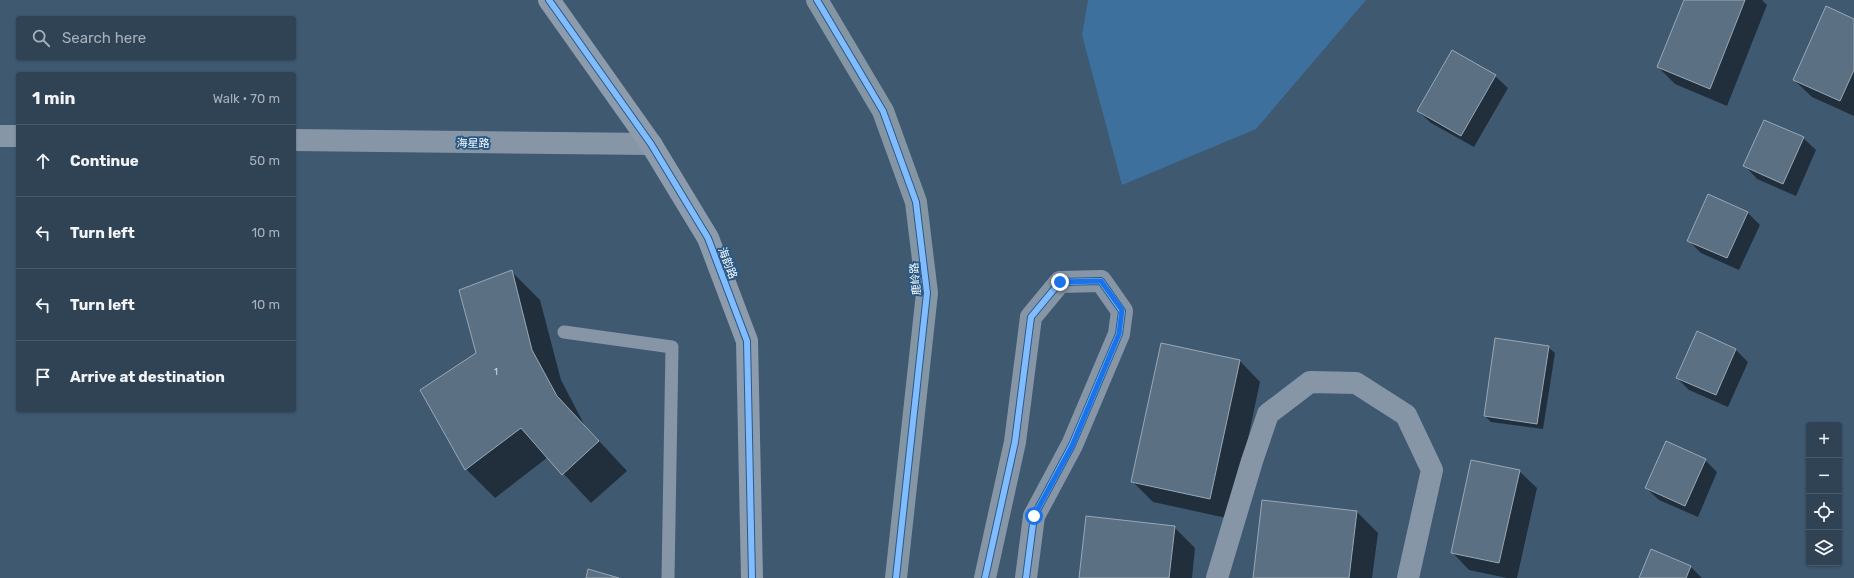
<!DOCTYPE html>
<meta charset="utf-8">
<style>
body{margin:0;font-family:Rubik,"Noto Sans SC",sans-serif;background:#3b4e5f;color:#f1f3f6}
.controls{position:absolute;right:12px;bottom:12px;display:grid;overflow:hidden;border-radius:4px;box-shadow:0 1px 3px #0004}
.controls button{width:36px;height:36px;display:grid;place-items:center;padding:0;border:0;border-bottom:1px solid #4a5c6c;background:#2f4355;color:#f1f3f6;font:20px sans-serif}
.stop{position:absolute;width:12px;height:12px;margin:-9px;border:3px solid #1a73e8;border-radius:50%;background:#fff}
.stop.end{background:#1a73e8;border-color:#fff;box-shadow:0 1px 4px #0008}
.list{margin:0;padding:0;list-style:none}
h2{display:flex;justify-content:space-between;align-items:center;height:52px;margin:0;padding:0 16px;font-size:17px}
h2 small{font-size:13px;font-weight:400;color:#a7b0b9}
.list li{display:grid;grid-template-columns:26px 1fr auto;gap:12px;align-items:center;box-sizing:border-box;height:72px;padding:0 16px;border-top:1px solid #4a5c6c}
.list b{display:block;font-size:15px;white-space:nowrap}
.list em{font-size:13px;font-style:normal;color:#a7b0b9}
.icon{flex:none;width:22px;height:22px;fill:none;stroke:currentColor;stroke-width:2;stroke-linecap:round;stroke-linejoin:round}
.map{position:relative;flex:none;width:1854px;height:578px;overflow:hidden}
.search{position:absolute;background:#2f4355;box-shadow:0 1px 3px #0004;left:16px;top:16px;width:280px;height:44px;display:flex;align-items:center;gap:10px;box-sizing:border-box;padding:0 14px;border-radius:4px;color:#a7b0b9;font-size:15px}
.panel{position:absolute;background:#2f4355;box-shadow:0 1px 3px #0004;left:16px;top:72px;width:280px;height:340px;border-radius:4px}
.map>svg:first-child{display:block}
.green{fill:#3d709c}
.shadow{fill:#0007}
.building{fill:#5c7083;stroke:#99a8b5}
.lines{fill:none;stroke-linecap:round;stroke-linejoin:round}
.lane{stroke:#8696a7;stroke-width:13}
.street{stroke:#8696a7;stroke-width:22}
.secondary{stroke:#8c9cac;stroke-width:22}
.primary{stroke:#8495a4;stroke-width:22}
.cycleway-casing{stroke:#295a87;stroke-width:8}
.cycleway{stroke:#80bcff;stroke-width:6}
.route{stroke:#1a73e8;stroke-width:5}
.labels{text-anchor:middle;stroke-width:4;stroke-linejoin:round;paint-order:stroke}
.number-label{font-size:9px;fill:#d6dbe0}
.street-label{font-size:11px;fill:#fff;stroke:#295a87}
</style>
<div class="map">
<svg width="1854" height="578" viewBox="0 0 1854 578">
<rect width="100%" height="100%" fill="#3f5971"/>
<path class="green" d="M 1088,0 L 1366,0 L 1256,129 L 1122,185 L 1082,35 Z"/>
<path class="shadow" d="M 1685,0 L 1762,0 L 1767,5 L 1727,106 L 1675,84 L 1658,67 Z
M 1854,20 L 1854,116 L 1812,97 L 1794,80 Z
M 1495,76 L 1508,88 L 1474,147 L 1431,123 L 1418,111 Z
M 1803,138 L 1816,150 L 1796,196 L 1757,179 L 1745,166 Z
M 1747,212 L 1760,225 L 1739,270 L 1701,253 L 1689,241 Z
M 511,271 L 540,300 L 561,380 L 585,426 L 627,471 L 591,503 L 548,457 L 495,498 L 466,469 L 477,353 Z
M 1548,347 L 1555,353 L 1543,429 L 1491,422 L 1485,416 Z
M 1736,350 L 1748,362 L 1728,407 L 1689,390 L 1677,378 Z
M 1239,360 L 1260,382 L 1231,519 L 1153,502 L 1132,481 Z
M 1705,460 L 1717,472 L 1698,517 L 1659,500 L 1646,488 Z
M 1519,471 L 1537,488 L 1517,578 L 1507,578 L 1469,570 L 1452,552 Z
M 1357,512 L 1378,533 L 1372,578 L 1254,578 Z
M 1174,527 L 1195,548 L 1192,578 L 1080,578 Z
M 1652,550 L 1691,567 L 1702,578 L 1640,578 Z"/>
<path class="building" d="M 1684,0 L 1745,0 L 1710,89 L 1657,67 Z
M 1826,6 L 1854,19 L 1854,70 L 1840,101 L 1793,80 Z
M 1452,50 L 1496,75 L 1461,136 L 1417,111 Z
M 1764,120 L 1804,137 L 1783,184 L 1743,166 Z
M 1708,194 L 1748,212 L 1727,258 L 1687,241 Z
M 512,270 L 532,350 L 557,396 L 599,441 L 562,475 L 521,428 L 465,470 L 420,390 L 476,353 L 459,290 Z
M 1697,331 L 1736,349 L 1716,395 L 1676,378 Z
M 1495,338 L 1549,346 L 1537,424 L 1484,416 Z
M 1161,343 L 1240,360 L 1210,499 L 1131,482 Z
M 1666,441 L 1706,459 L 1685,506 L 1645,488 Z
M 1471,460 L 1520,470 L 1499,563 L 1451,553 Z
M 1262,500 L 1357,511 L 1349,578 L 1253,578 Z
M 1086,516 L 1175,526 L 1169,578 L 1079,578 Z
M 1651,549 L 1691,566 L 1686,578 L 1639,578 Z
M 588,569 L 619,578 L 586,578 Z"/>
<g class="lines">
<path class="lane" d="M 564,332 L 672,347 L 668,578"/>
<path class="street" d="M 0,136 L 18,136
M 294,140 L 651,144
M 985,578 L 1015,442 L 1031,317 L 1060,282 L 1101,281 L 1122,311 L 1119,334 L 1072,445 L 1034,516 L 1026,578
M 1217,578 L 1252,461 L 1268,414 L 1310,382 L 1356,383 L 1406,415 L 1432,470 L 1408,578"/>
<path class="secondary" d="M 549,0 L 651,144 L 708,238 L 747,341 L 752,578"/>
<path class="primary" d="M 817,0 L 883,111 L 916,202 L 927,293 L 896,578"/>
<defs>
<path id="cycleway" d="M 549,0 L 651,144 L 708,238 L 747,341 L 752,578
M 817,0 L 883,111 L 916,202 L 927,293 L 896,578
M 985,578 L 1015,442 L 1031,317 L 1060,282 L 1101,281 L 1122,311 L 1119,334 L 1072,445 L 1034,516 L 1026,578"/>
</defs>
<use href="#cycleway" class="cycleway-casing"/>
<use href="#cycleway" class="cycleway"/>
</g>
<g class="lines">
<path class="route" d="M 1034,516 L 1072,446 L 1119,334 L 1122,310 L 1101,281 L 1060,282"/>
</g>
<g class="labels">
<g class="number-label">
<text x="496" y="375">1</text>
</g>
<g class="street-label">
<text transform="translate(473 143) rotate(1)" y="4">海星路</text>
<text transform="translate(728 263) rotate(69)" y="4">海韵路</text>
<text transform="translate(915 279) rotate(-95)" y="4">鹿岭路</text>
</g>
</g>
</svg>
<div class="controls">
<button>+</button>
<button>−</button>
<button><svg class="icon" aria-label="locate" viewBox="0 0 24 24"><circle cx="12" cy="12" r="6"/><path d="M12 2v4M12 18v4M2 12h4M18 12h4"/></svg></button>
<button><svg class="icon" aria-label="layers" viewBox="0 0 24 24"><path d="M12 4l9 5-9 5-9-5zM3 14l9 5 9-5"/></svg></button>
</div>
<div class="stop" style="left:1034px;top:516px"></div>
<div class="stop end" style="left:1060px;top:282px"></div>
<div class="search"><svg class="icon" aria-label="search" viewBox="0 0 24 24"><circle cx="10" cy="10" r="6"/><path d="M15 15l6 6"/></svg>Search here</div>
<section class="panel">
<h2>1 min<small>Walk · 70 m</small></h2>
<ul class="list">
<li><svg class="icon" aria-label="ahead" viewBox="0 0 24 24"><path d="M12 20V5M6 11l6-6 6 6"/></svg><div><b>Continue</b></div><em>50 m</em></li>
<li><svg class="icon" aria-label="left" viewBox="0 0 24 24"><path d="M17 20v-9H6M10 6l-5 5 5 5"/></svg><div><b>Turn left</b></div><em>10 m</em></li>
<li><svg class="icon" aria-label="left" viewBox="0 0 24 24"><path d="M17 20v-9H6M10 6l-5 5 5 5"/></svg><div><b>Turn left</b></div><em>10 m</em></li>
<li><svg class="icon" aria-label="arrive" viewBox="0 0 24 24"><path d="M6 21V4h12l-3 4 3 4H6"/></svg><div><b>Arrive at destination</b></div></li>
</ul>
</section>
</div>
